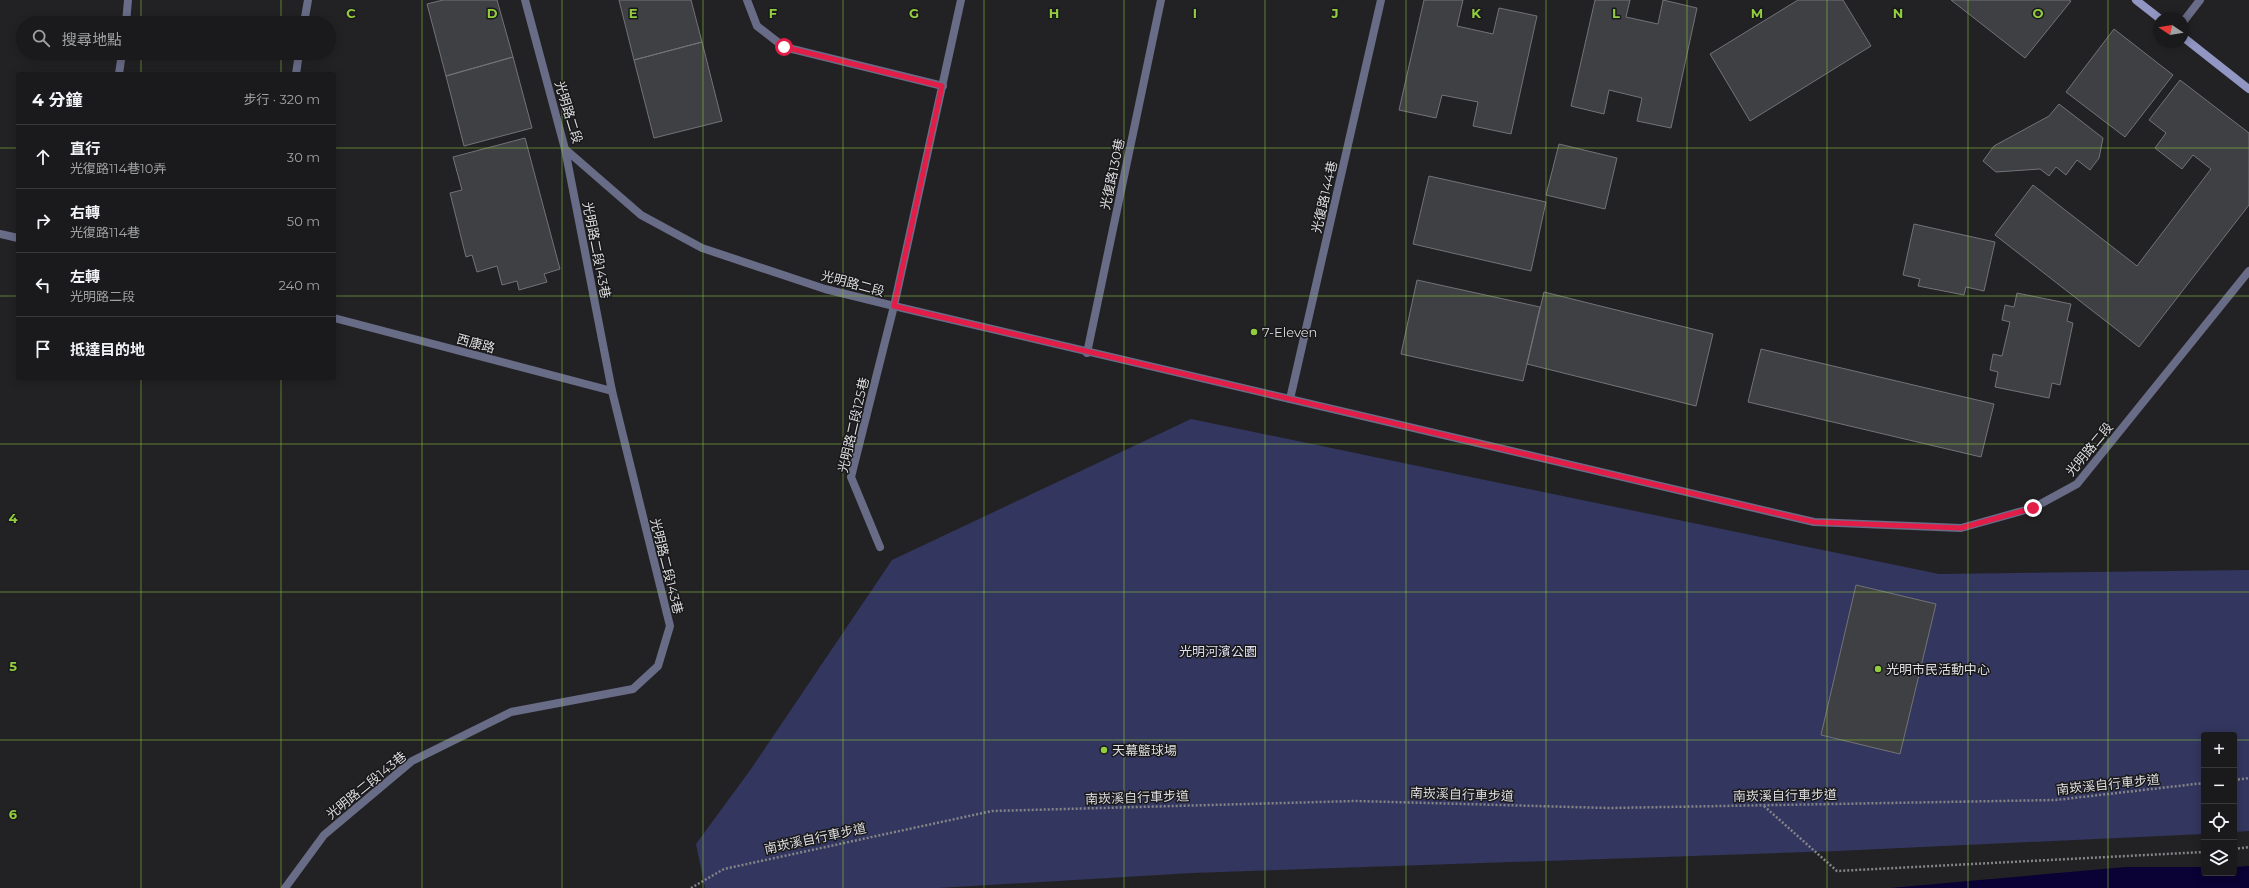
<!DOCTYPE html>
<html lang="zh-TW">
<meta charset="utf-8">
<style>
body{margin:0;font-family:Montserrat,"Noto Sans TC",sans-serif;background:#272729;color:#f1f3f6}
.controls{position:absolute;right:12px;bottom:12px;display:grid;overflow:hidden;border-radius:4px;box-shadow:0 2px 10px #0003}
.controls button{width:36px;height:36px;display:grid;place-items:center;padding:0;border:0;border-bottom:1px solid #38383b;background:#1a1a1c;color:#f1f3f6;font:20px sans-serif}
.compass{position:absolute;left:2153px;top:12px;width:36px;height:36px;border-radius:50%;background:#1a1a1c;box-shadow:0 2px 10px #0003;rotate:282deg}
.stop{position:absolute;width:12px;height:12px;margin:-9px;border:3px solid #e11d48;border-radius:50%;background:#fff}
.stop.end{background:#e11d48;border-color:#fff;box-shadow:0 1px 4px #0008}
.list{margin:0;padding:0;list-style:none}
h2{display:flex;justify-content:space-between;align-items:center;height:52px;margin:0;padding:0 16px;font-size:17px}
h2 small{font-size:13px;font-weight:400;color:#9fa1a3}
.list li{display:grid;grid-template-columns:26px 1fr auto;gap:12px;align-items:center;box-sizing:border-box;height:64px;padding:0 16px;border-top:1px solid #38383b}
.list b{display:block;font-size:15px;white-space:nowrap}
.list p{margin:0;font-size:13px;white-space:nowrap;color:#9fa1a3}
.list em{font-size:13px;font-style:normal;color:#9fa1a3}
.icon{flex:none;width:22px;height:22px;fill:none;stroke:currentColor;stroke-width:2;stroke-linecap:round;stroke-linejoin:round}
.map{position:relative;flex:none;width:2249px;height:888px;overflow:hidden}
.search{position:absolute;background:#1a1a1c;box-shadow:0 2px 10px #0003;left:16px;top:16px;width:320px;height:44px;display:flex;align-items:center;gap:10px;box-sizing:border-box;padding:0 14px;border-radius:22px;color:#9fa1a3;font-size:15px}
.panel{position:absolute;background:#1a1a1c;box-shadow:0 2px 10px #0003;left:16px;top:72px;width:320px;height:308px;border-radius:4px}
.map>svg:first-child{display:block}
.green{fill:#33365e}
.water{fill:#0a0134}
.building{fill:#3f4043;stroke:#727376}
.lines{fill:none;stroke-linecap:round;stroke-linejoin:round}
.path{stroke:#858588;stroke-width:2.5;stroke-dasharray:2 2;stroke-linecap:butt}
.lane{stroke:#696c87;stroke-width:8}
.street{stroke:#696c87;stroke-width:8}
.secondary{stroke:#9196c2;stroke-width:8}
.route{stroke:#e11d48;stroke-width:5}
.grid{fill:none;stroke:#92cd3e;stroke-width:1;stroke-opacity:0.55}
.poi-dot{fill:#92cd3e;stroke:#19191b;stroke-width:1.5}
.labels{text-anchor:middle;stroke-width:3;stroke-linejoin:round;paint-order:stroke}
.street-label{font-size:13px;fill:#dedee0;stroke:#19191b}
.poi-label{font-size:13px;fill:#dedee0;stroke:#19191b;text-anchor:start}
.park-label{font-size:13px;fill:#dddff2;stroke:#19191b}
.grid-label{font-size:13px;text-anchor:middle;font-weight:bold;fill:#92cd3e;stroke:#19191b;stroke-width:3;stroke-linejoin:round;paint-order:stroke}
</style>
<div class="map">
<svg width="2249" height="888" viewBox="0 0 2249 888">
<rect width="100%" height="100%" fill="#222225"/>
<path class="green" d="M 1191,419 L 1939,574 L 2249,570 L 2249,831 L 2234,832 L 2234,735 L 2204,735 L 2204,834 L 1837,851 L 1192,873 L 938,888 L 705,888 L 696,844 L 751,769 L 892,560 Z"/>
<path class="water" d="M 2249,866 L 2249,888 L 1890,888 L 2126,867 L 2204,867 L 2204,873 L 2234,873 L 2234,867 Z"/>
<path class="building" d="M 443,0 L 497,0 L 513,57 L 446,76 L 427,4 Z
M 619,0 L 691,0 L 702,42 L 634,60 Z
M 1424,0 L 1463,0 L 1457,26 L 1493,34 L 1499,8 L 1537,16 L 1511,134 L 1473,126 L 1478,102 L 1442,95 L 1436,118 L 1399,110 Z
M 1595,0 L 1630,0 L 1626,17 L 1658,24 L 1663,0 L 1697,8 L 1671,128 L 1637,121 L 1642,98 L 1609,90 L 1604,114 L 1571,106 Z
M 1798,0 L 1843,0 L 1871,46 L 1750,121 L 1710,54 Z
M 1951,0 L 2069,0 L 2071,1 L 2025,58 Z
M 2114,29 L 2173,75 L 2125,137 L 2066,92 Z
M 702,42 L 722,121 L 654,138 L 634,60 Z
M 513,57 L 532,128 L 464,146 L 446,76 Z
M 2180,80 L 2249,133 L 2249,205 L 2139,347 L 1995,235 L 2033,185 L 2137,266 L 2211,169 L 2193,155 L 2182,169 L 2155,148 L 2166,133 L 2149,120 Z
M 2059,104 L 2103,138 L 2099,158 L 2090,170 L 2077,160 L 2066,175 L 2056,167 L 2049,176 L 2040,169 L 1996,172 L 1983,161 L 1994,146 L 2049,116 Z
M 525,138 L 560,269 L 544,274 L 547,282 L 519,290 L 517,281 L 502,285 L 497,266 L 477,272 L 472,255 L 466,257 L 450,193 L 462,190 L 453,157 Z
M 1559,144 L 1617,158 L 1605,209 L 1546,195 Z
M 1429,176 L 1546,202 L 1531,271 L 1413,244 Z
M 1914,224 L 1995,242 L 1984,291 L 1966,287 L 1964,295 L 1918,286 L 1920,279 L 1903,275 Z
M 1417,280 L 1540,307 L 1523,381 L 1401,354 Z
M 1544,292 L 1713,334 L 1696,406 L 1527,364 Z
M 2017,293 L 2071,304 L 2067,321 L 2073,323 L 2060,385 L 2052,383 L 2049,398 L 1995,387 L 1998,372 L 1990,370 L 1993,354 L 2002,356 L 2010,322 L 2002,320 L 2005,305 L 2014,307 Z
M 1761,349 L 1994,404 L 1981,457 L 1748,402 Z
M 1856,585 L 1936,604 L 1900,754 L 1821,735 Z"/>
<g class="lines">
<path class="path" d="M 2234,780 L 2249,778
M 1764,806 L 1837,871 L 2204,852
M 2234,849 L 2249,847
M 691,888 L 724,869 L 992,811 L 1356,801 L 1609,808 L 2056,800 L 2204,783"/>
<path class="lane" d="M 747,0 L 757,26 L 784,47 L 943,86
M 2183,22 L 2200,0
M 126,23 L 128,0
M 304,23 L 308,0
M 119,74 L 122,53
M 296,74 L 299,53
M 0,234 L 18,238
M 334,318 L 612,391
M 1087,353 L 1161,0
M 1290,399 L 1381,0
M 880,547 L 851,477 L 894,306 L 961,0"/>
<path class="street" d="M 525,0 L 565,149 L 641,215 L 702,248 L 825,289 L 894,306 L 1814,522 L 1961,528 L 2033,508 L 2077,484 L 2249,271
M 285,888 L 324,835 L 412,761 L 511,712 L 633,689 L 658,666 L 670,626 L 612,391 L 565,149"/>
<path class="secondary" d="M 2136,0 L 2159,18
M 2183,37 L 2249,89"/>
</g>
<g class="lines">
<path class="route" d="M 784,47 L 942,86 L 894,306 L 1814,522 L 1961,528 L 2033,508"/>
</g>
<path class="grid" d="M 141,0 L 141,23M 281,0 L 281,23M 422,0 L 422,888M 562,0 L 562,888M 703,0 L 703,888M 843,0 L 843,888M 984,0 L 984,888M 1124,0 L 1124,888M 1265,0 L 1265,888M 1406,0 L 1406,888M 1546,0 L 1546,888M 1687,0 L 1687,888M 1827,0 L 1827,888M 1968,0 L 1968,888M 2108,0 L 2108,888M 141,53 L 141,74M 281,53 L 281,74M 0,148 L 18,148M 334,148 L 2249,148M 0,296 L 18,296M 334,296 L 2249,296M 141,378 L 141,888M 281,378 L 281,888M 0,444 L 2249,444M 0,592 L 2249,592M 0,740 L 2204,740M 2234,740 L 2249,740"/>
<g class="poi-dot">
<circle cx="1254" cy="332" r="4"/>
<circle cx="1878" cy="669" r="4"/>
<circle cx="1104" cy="750" r="4"/>
</g>
<g class="labels">
<g class="street-label">
<text transform="translate(569 112) rotate(73)" y="5">光明路二段</text>
<text transform="translate(1112 174) rotate(-78)" y="5">光復路130巷</text>
<text transform="translate(1324 197) rotate(-77)" y="5">光復路144巷</text>
<text transform="translate(597 250) rotate(79)" y="5">光明路二段143巷</text>
<text transform="translate(853 283) rotate(15)" y="5">光明路二段</text>
<text transform="translate(476 343) rotate(15)" y="5">西康路</text>
<text transform="translate(853 425) rotate(-77)" y="5">光明路二段125巷</text>
<text transform="translate(2089 449) rotate(-50)" y="5">光明路二段</text>
<text transform="translate(667 566) rotate(76)" y="5">光明路二段143巷</text>
<text transform="translate(2108 784) rotate(-6)" y="5">南崁溪自行車步道</text>
<text transform="translate(366 785) rotate(-39)" y="5">光明路二段143巷</text>
<text transform="translate(1462 794) rotate(2)" y="5">南崁溪自行車步道</text>
<text transform="translate(1785 795) rotate(-1)" y="5">南崁溪自行車步道</text>
<text transform="translate(1137 797) rotate(-2)" y="5">南崁溪自行車步道</text>
<text transform="translate(815 838) rotate(-12)" y="5">南崁溪自行車步道</text>
</g>
<g class="poi-label">
<text x="1262" y="337">7-Eleven</text>
<text x="1886" y="674">光明市民活動中心</text>
<text x="1112" y="755">天幕籃球場</text>
</g>
<g class="park-label">
<text x="1218" y="656">光明河濱公園</text>
</g>
</g>
<g class="grid-label">
<text x="351" y="18">C</text>
<text x="492" y="18">D</text>
<text x="633" y="18">E</text>
<text x="773" y="18">F</text>
<text x="914" y="18">G</text>
<text x="1054" y="18">H</text>
<text x="1195" y="18">I</text>
<text x="1335" y="18">J</text>
<text x="1476" y="18">K</text>
<text x="1616" y="18">L</text>
<text x="1757" y="18">M</text>
<text x="1898" y="18">N</text>
<text x="2038" y="18">O</text>
<text x="13" y="523">4</text>
<text x="13" y="671">5</text>
<text x="13" y="819">6</text>
</g>
</svg>
<div class="controls">
<button>+</button>
<button>−</button>
<button><svg class="icon" aria-label="locate" viewBox="0 0 24 24"><circle cx="12" cy="12" r="6"/><path d="M12 2v4M12 18v4M2 12h4M18 12h4"/></svg></button>
<button><svg class="icon" aria-label="layers" viewBox="0 0 24 24"><path d="M12 4l9 5-9 5-9-5zM3 14l9 5 9-5"/></svg></button>
</div>
<svg class="compass" viewBox="-18 -18 36 36"><path d="M0-13l5 13h-10z" fill="#e53935"/><path d="M0 13l5-13h-10z" fill="#9fa1a3"/></svg>
<div class="stop" style="left:784px;top:47px"></div>
<div class="stop end" style="left:2033px;top:508px"></div>
<div class="search"><svg class="icon" aria-label="search" viewBox="0 0 24 24"><circle cx="10" cy="10" r="6"/><path d="M15 15l6 6"/></svg>搜尋地點</div>
<section class="panel">
<h2>4 分鐘<small>步行 · 320 m</small></h2>
<ul class="list">
<li><svg class="icon" aria-label="ahead" viewBox="0 0 24 24"><path d="M12 20V5M6 11l6-6 6 6"/></svg><div><b>直行</b><p>光復路114巷10弄</p></div><em>30 m</em></li>
<li><svg class="icon" aria-label="right" viewBox="0 0 24 24"><path d="M7 20v-9h11M14 6l5 5-5 5"/></svg><div><b>右轉</b><p>光復路114巷</p></div><em>50 m</em></li>
<li><svg class="icon" aria-label="left" viewBox="0 0 24 24"><path d="M17 20v-9H6M10 6l-5 5 5 5"/></svg><div><b>左轉</b><p>光明路二段</p></div><em>240 m</em></li>
<li><svg class="icon" aria-label="arrive" viewBox="0 0 24 24"><path d="M6 21V4h12l-3 4 3 4H6"/></svg><div><b>抵達目的地</b></div></li>
</ul>
</section>
</div>
